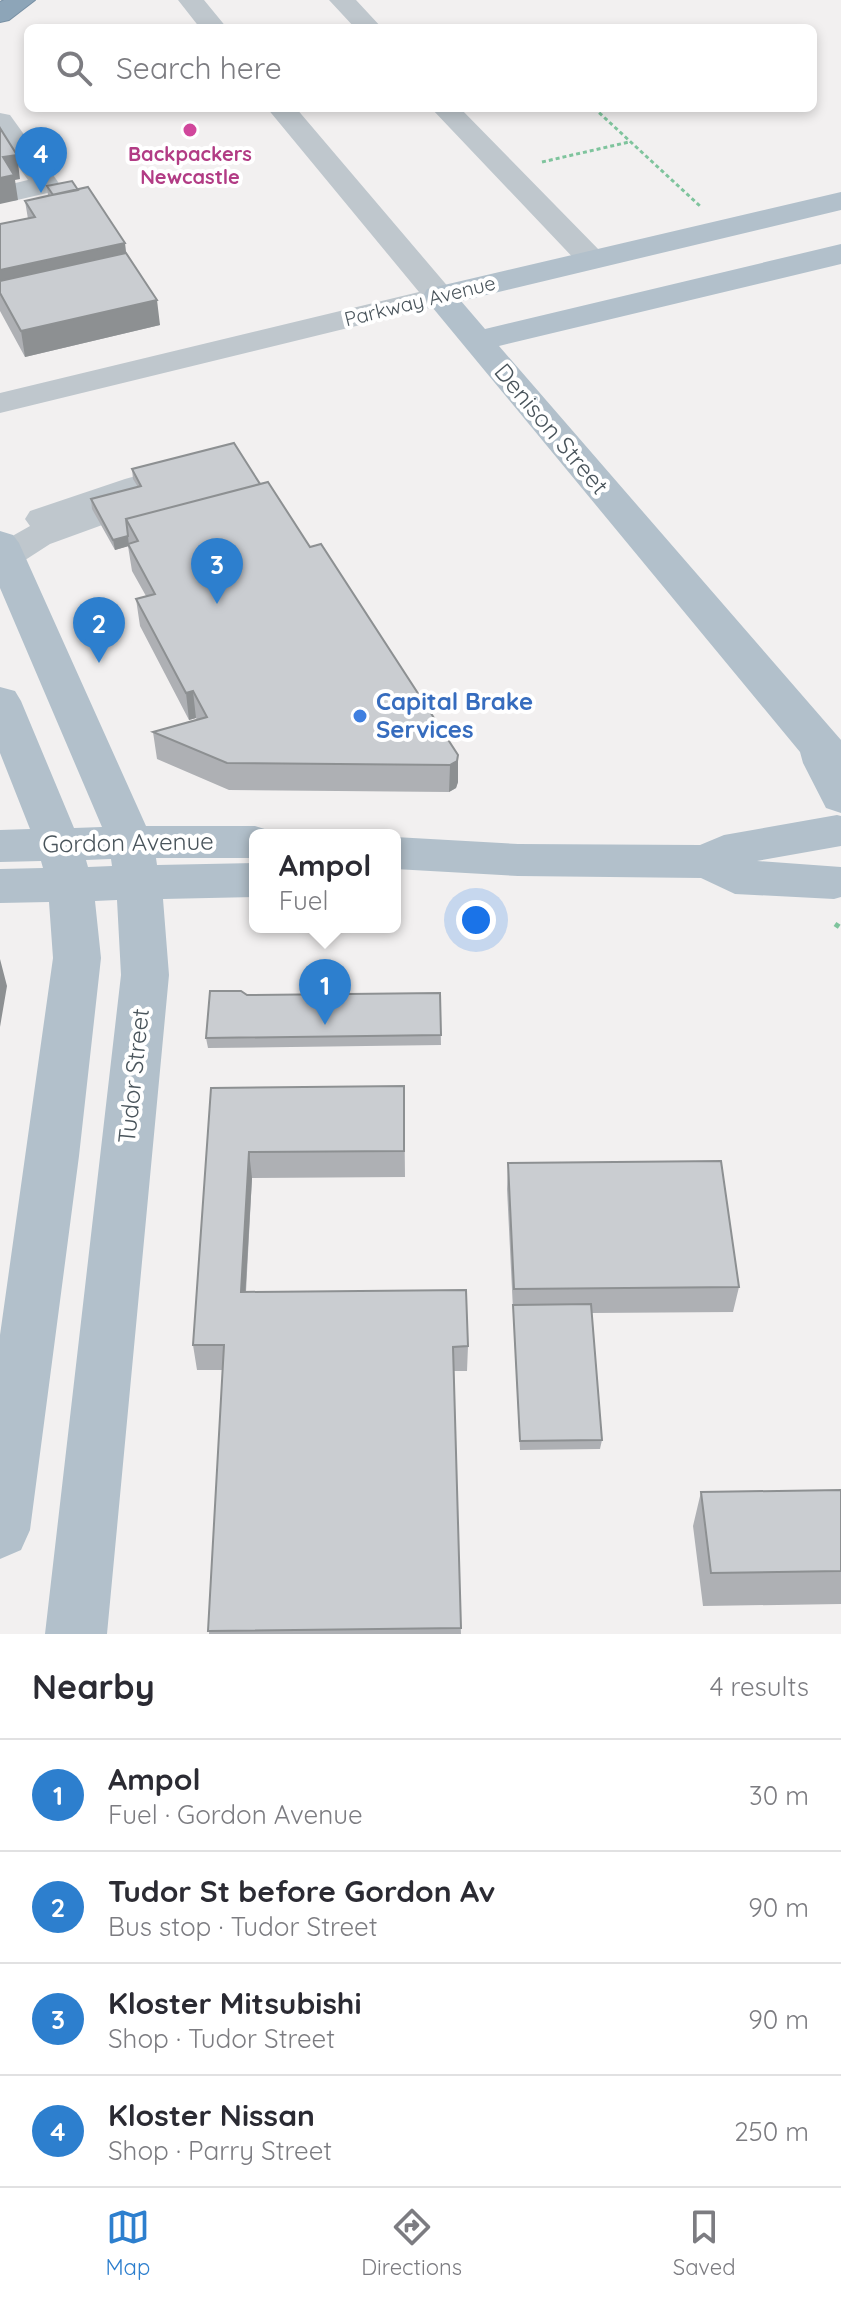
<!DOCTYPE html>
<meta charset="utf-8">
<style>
body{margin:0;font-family:Quicksand,sans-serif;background:#f2f2f3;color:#2b2b33}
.you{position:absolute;left:476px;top:920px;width:28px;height:28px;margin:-20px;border:6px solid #fff;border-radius:50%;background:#1a73e8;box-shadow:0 0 0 12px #1a73e833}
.badge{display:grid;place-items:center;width:52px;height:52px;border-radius:50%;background:#2d7fce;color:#fff;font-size:26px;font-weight:700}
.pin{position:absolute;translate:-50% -66px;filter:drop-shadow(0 2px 4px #0008)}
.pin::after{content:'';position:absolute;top:42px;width:28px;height:24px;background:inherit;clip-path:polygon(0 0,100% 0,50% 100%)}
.popup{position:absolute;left:249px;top:829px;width:152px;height:104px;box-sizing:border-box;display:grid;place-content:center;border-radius:12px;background:#fff;filter:drop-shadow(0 2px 6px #0005);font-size:26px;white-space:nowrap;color:#7c7c81}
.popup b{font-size:30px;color:#2b2b33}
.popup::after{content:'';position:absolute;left:50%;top:100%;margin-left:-16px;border:16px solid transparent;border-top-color:#fff}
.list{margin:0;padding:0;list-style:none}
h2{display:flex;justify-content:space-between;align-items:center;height:104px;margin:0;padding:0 32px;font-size:34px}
h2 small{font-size:26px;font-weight:400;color:#7c7c81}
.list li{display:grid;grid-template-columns:52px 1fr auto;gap:24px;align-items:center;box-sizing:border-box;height:112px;padding:0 32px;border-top:2px solid #e1e1e2}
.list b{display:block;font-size:30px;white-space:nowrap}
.list p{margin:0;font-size:26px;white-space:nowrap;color:#7c7c81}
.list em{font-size:26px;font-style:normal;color:#7c7c81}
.icon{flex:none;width:44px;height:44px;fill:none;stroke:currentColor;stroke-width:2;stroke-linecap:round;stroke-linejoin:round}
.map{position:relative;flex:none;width:841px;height:1634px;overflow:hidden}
.search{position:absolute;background:#fff;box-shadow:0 4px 12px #0003;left:24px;right:24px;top:24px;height:88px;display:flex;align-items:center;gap:20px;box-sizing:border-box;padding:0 28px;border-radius:12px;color:#7c7c81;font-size:30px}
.sheet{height:552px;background:#fff}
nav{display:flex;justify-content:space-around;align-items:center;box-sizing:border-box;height:112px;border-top:2px solid #e1e1e2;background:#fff;font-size:22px;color:#7c7c81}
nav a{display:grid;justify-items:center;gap:4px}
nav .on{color:#2d7fce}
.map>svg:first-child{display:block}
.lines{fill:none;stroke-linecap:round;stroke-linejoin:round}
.highway-casing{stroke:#7890a4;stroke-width:2}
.path-far1{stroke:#7fc49d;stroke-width:3;stroke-dasharray:4 3;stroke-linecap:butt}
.path{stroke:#7fc49d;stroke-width:5;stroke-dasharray:5 4;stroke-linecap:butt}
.minor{fill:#bfc7cd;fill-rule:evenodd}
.major{fill:#b2c0cb;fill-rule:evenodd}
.highway{fill:#8da5b8;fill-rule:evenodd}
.wall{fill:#aeb0b4}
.shaded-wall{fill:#8d9092}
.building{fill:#cacdd1;stroke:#8d9092;stroke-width:2}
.hotel-dot{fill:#d1479c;stroke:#fff;stroke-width:3}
.shop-dot{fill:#3f7fe0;stroke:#fff;stroke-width:3}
.labels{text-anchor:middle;stroke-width:8;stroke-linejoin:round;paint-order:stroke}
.far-hotel-label{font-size:20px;font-weight:bold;fill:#b23c85;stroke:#fff}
.far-street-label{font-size:20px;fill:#49545b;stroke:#fff}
.street-label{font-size:24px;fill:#49545b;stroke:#fff}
.shop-label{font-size:24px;font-weight:bold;fill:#366cbe;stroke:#fff;text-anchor:start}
</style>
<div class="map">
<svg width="841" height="1634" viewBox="0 0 841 1634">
<rect width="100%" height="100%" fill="#f2f0f0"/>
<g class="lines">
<defs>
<path id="highway" d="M 4,0 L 35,0 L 9,20 L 0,22 L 0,2 Z"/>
</defs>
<use href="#highway" class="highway-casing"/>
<path class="path-far1" d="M 594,108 L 700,206
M 542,162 L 629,142"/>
<path class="path" d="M 835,924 L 841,928"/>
<path class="minor" d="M 178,0 L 204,0 L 227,28 L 200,28 Z
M 329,0 L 356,0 L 382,28 L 355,28 Z
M 267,108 L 296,108 L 450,289 L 455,296 L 450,303 L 0,413 L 0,393 L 419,292 Z
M 431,108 L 460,108 L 603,254 L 607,260 L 603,266 L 592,269 L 581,266 Z
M 0,113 L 10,115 L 56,179 L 60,185 L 56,191 L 13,201 L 3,198 L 0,190 L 3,186 L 28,180 L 0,141 Z
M 190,461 L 202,464 L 207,471 L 202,478 L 161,490 L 165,496 L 160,504 L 50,544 L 19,564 L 0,566 L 0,543 L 30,526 L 25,519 L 30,511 L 125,479 Z"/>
<path class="major" d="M 841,192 L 841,210 L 461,301 L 485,329 L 841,244 L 841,264 L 499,346 L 841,740 L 841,813 L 826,808 L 803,763 L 800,752 L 423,296 L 427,289 Z
M 0,531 L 13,535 L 19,543 L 146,826 L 255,826 L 271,831 L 273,835 L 255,835 L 255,858 L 156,858 L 157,865 L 255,863 L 255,897 L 163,899 L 169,975 L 107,1634 L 45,1634 L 121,975 L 117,900 L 95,901 L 101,958 L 79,1156 L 30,1530 L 21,1550 L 0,1559 L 0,1335 L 53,958 L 49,902 L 0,903 L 0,869 L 43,868 L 41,861 L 0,862 L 0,830 L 30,829 L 0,753 L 0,687 L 15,691 L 21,701 L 74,828 L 102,827 L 0,588 ZM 111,859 L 112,866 L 88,867 L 86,860 Z
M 837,815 L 841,816 L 841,846 L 757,861 L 841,867 L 841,897 L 834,899 L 735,894 L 701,878 L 518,876 L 395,869 L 395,837 L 518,844 L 700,845 L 724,835 Z"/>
<use href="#highway" class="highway"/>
</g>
<path class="wall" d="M 47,186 L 126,253 L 160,325 L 25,357 L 0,311 L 0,224 L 28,219 L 25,201 L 48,196 Z
M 132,469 L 260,484 L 310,547 L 458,755 L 458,782 L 456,788 L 449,792 L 229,790 L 157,759 L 153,732 L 197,720 L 196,718 L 189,720 L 140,626 L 136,599 L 146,596 L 132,571 L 128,546 L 115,550 L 92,509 L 91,499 L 138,487 L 133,479 Z
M 440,993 L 441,1045 L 208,1048 L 206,1038 L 247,995 Z
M 404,1086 L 405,1177 L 252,1178 L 246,1292 L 468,1346 L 467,1371 L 454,1371 L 461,1634 L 209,1634 L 223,1370 L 197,1370 L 193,1345 L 211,1088 Z
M 508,1163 L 739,1287 L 733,1312 L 592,1313 L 602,1440 L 600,1449 L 520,1450 L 507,1189 Z
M 841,1490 L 841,1604 L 703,1606 L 693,1526 L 701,1492 Z"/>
<path class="shaded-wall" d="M 17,155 L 20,179 L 15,180 L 18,200 L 0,204 L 0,178 L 3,157 Z
M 125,243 L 128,268 L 0,293 L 0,270 Z
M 157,300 L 160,325 L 25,357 L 21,331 Z
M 128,536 L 129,546 L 115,550 L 113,540 Z
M 193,691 L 196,718 L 189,720 L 186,693 Z
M 458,755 L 458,782 L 456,788 L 449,792 L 450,765 Z
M 0,959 L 7,986 L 0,1027 Z
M 249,1152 L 252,1178 L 244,1317 L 241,1292 Z"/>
<path class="building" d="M 0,128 L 17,155 L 3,157 L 14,175 L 0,178 Z
M 72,181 L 78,190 L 53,195 L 47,186 Z
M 88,187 L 125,243 L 0,270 L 0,224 L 35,217 L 25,201 Z
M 126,253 L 157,300 L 21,331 L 0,293 L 0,281 Z
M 234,443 L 260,484 L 126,519 L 128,536 L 113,540 L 91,499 L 141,486 L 132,469 Z
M 268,482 L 310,547 L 321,544 L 458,755 L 457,761 L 450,765 L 227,763 L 153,732 L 207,717 L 193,691 L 186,693 L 136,599 L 155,594 L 128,544 L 138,541 L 126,519 Z
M 210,991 L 241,991 L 247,995 L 440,993 L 441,1035 L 206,1038 Z
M 404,1086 L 404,1151 L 249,1152 L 241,1292 L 466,1290 L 468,1346 L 453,1347 L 461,1628 L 208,1631 L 224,1345 L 193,1345 L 211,1088 Z
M 721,1161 L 739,1287 L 514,1289 L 508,1163 Z
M 591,1304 L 602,1440 L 520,1441 L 513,1305 Z
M 841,1490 L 841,1571 L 711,1573 L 701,1492 Z"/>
<circle class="hotel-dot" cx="190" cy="130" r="8"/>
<circle class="shop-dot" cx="360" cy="716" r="8"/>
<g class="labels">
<g class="far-hotel-label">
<text x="190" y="161">Backpackers<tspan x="190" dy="23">Newcastle</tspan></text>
</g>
<g class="far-street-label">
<text transform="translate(420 301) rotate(-14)" y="7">Parkway Avenue</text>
</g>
<g class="street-label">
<text transform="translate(551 429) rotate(50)" y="8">Denison Street</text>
<text transform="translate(128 843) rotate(-1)" y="8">Gordon Avenue</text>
<text transform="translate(134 1076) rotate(-84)" y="8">Tudor Street</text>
</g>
<g class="shop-label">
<text x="376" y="710">Capital Brake<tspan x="376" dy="28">Services</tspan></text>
</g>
</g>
</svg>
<div class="you"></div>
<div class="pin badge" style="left:325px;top:1025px">1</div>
<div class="popup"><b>Ampol</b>Fuel</div>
<div class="pin badge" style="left:99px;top:663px">2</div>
<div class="pin badge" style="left:217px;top:604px">3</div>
<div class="pin badge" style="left:41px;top:193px">4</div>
<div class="search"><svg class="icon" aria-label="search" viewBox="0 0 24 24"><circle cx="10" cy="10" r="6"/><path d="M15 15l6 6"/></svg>Search here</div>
</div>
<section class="sheet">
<h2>Nearby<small>4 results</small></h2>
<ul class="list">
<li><span class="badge">1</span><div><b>Ampol</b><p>Fuel · Gordon Avenue</p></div><em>30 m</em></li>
<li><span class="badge">2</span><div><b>Tudor St before Gordon Av</b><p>Bus stop · Tudor Street</p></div><em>90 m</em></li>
<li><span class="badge">3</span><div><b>Kloster Mitsubishi</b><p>Shop · Tudor Street</p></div><em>90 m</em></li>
<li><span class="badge">4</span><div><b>Kloster Nissan</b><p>Shop · Parry Street</p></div><em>250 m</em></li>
</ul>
</section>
<nav>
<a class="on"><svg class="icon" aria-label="map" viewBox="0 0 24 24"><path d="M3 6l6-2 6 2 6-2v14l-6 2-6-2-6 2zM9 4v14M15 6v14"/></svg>Map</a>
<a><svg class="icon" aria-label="directions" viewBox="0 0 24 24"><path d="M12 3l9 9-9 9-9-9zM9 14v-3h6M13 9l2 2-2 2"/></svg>Directions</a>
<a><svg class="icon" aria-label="saved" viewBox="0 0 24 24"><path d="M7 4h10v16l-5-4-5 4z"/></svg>Saved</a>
</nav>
